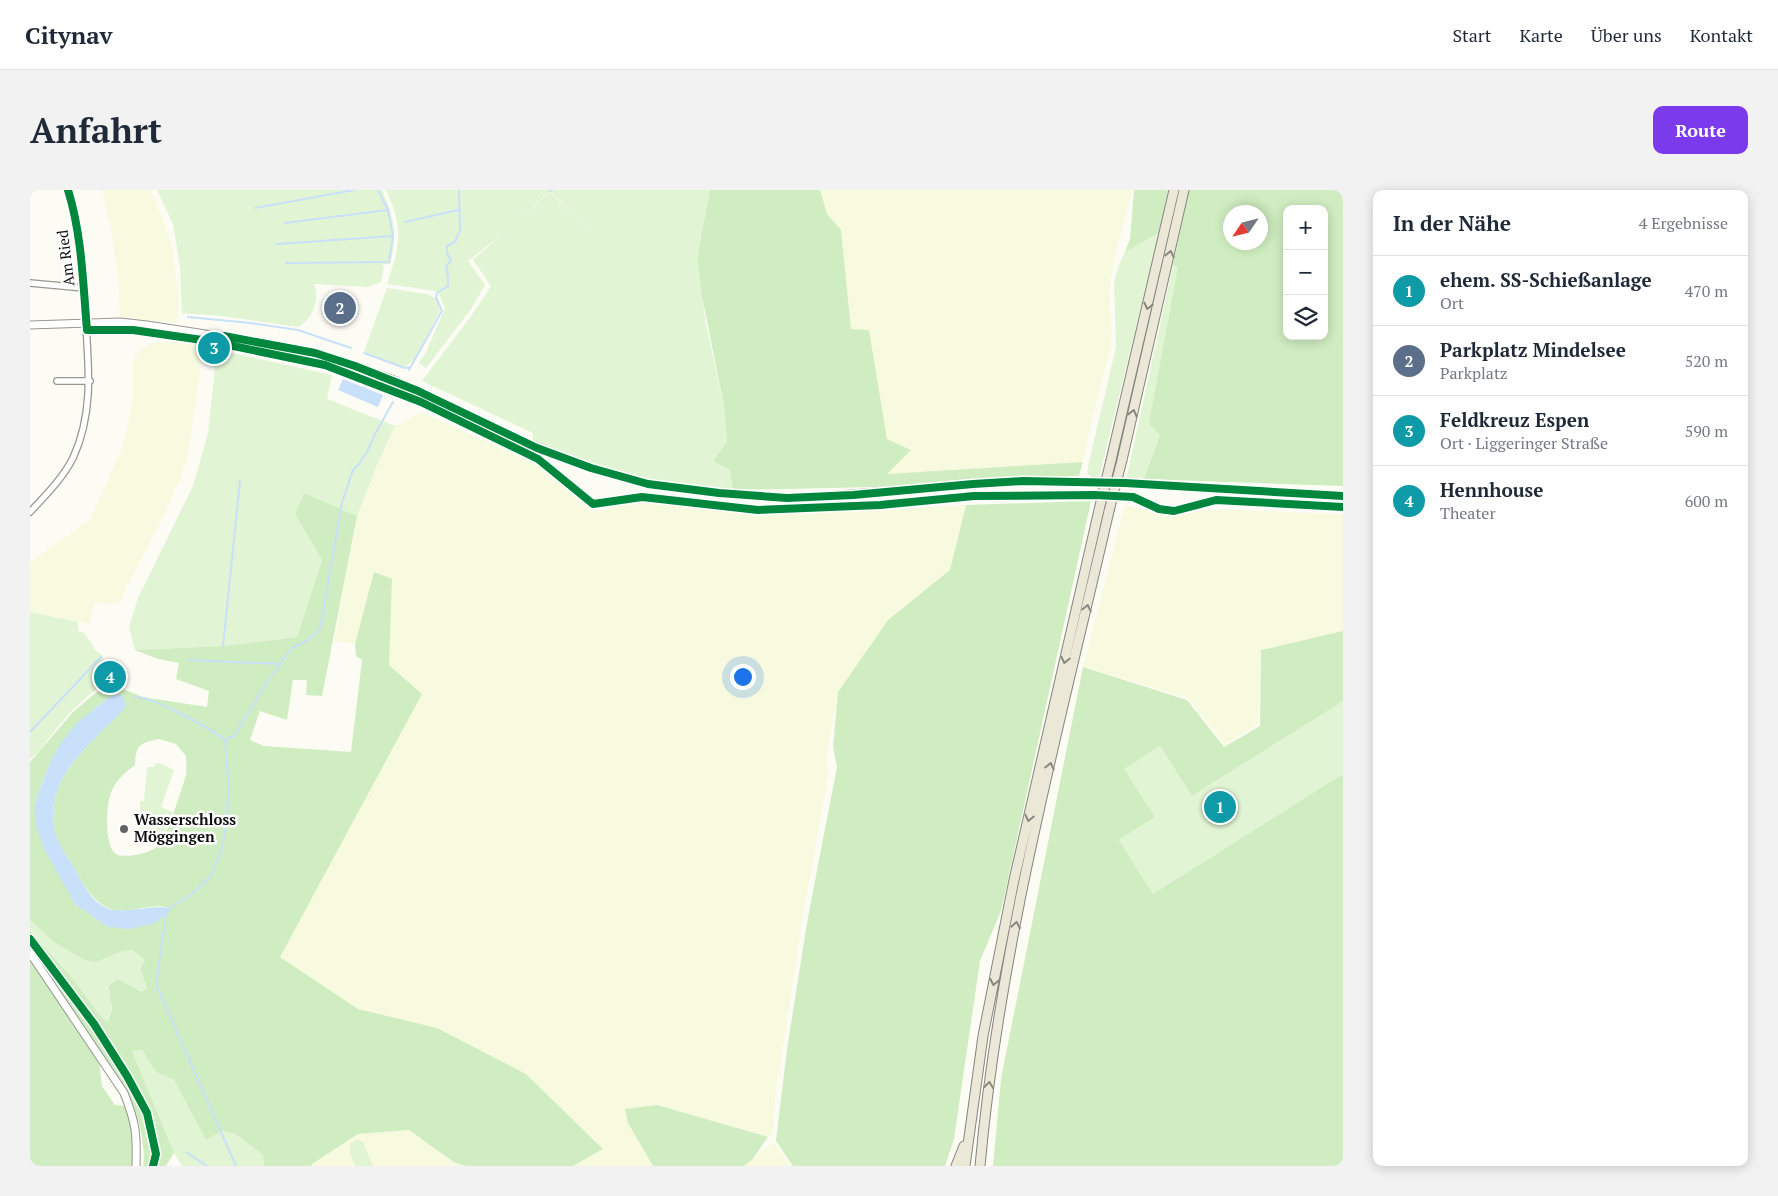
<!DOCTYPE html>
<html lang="de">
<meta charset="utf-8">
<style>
body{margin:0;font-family:"PT Serif",serif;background:#f2f2f3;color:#1f2937}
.controls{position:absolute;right:15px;top:15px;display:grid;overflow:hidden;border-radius:10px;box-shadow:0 2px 12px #0003}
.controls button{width:45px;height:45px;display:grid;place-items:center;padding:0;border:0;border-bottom:1px solid #e0e1e3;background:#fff;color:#1f2937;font:25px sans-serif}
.compass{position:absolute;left:1193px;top:15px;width:45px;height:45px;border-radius:50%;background:#fff;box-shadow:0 2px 12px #0003;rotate:235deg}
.you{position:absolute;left:712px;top:486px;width:18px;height:18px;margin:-12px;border:4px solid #fff;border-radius:50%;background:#1a73e8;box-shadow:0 0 0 8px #1a73e833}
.badge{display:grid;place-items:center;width:32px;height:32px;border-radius:50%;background:#7c3aed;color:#fff;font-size:16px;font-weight:700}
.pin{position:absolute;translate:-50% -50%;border:2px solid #fff;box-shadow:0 1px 5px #0006}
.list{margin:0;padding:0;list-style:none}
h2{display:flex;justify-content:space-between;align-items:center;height:65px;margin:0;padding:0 20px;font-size:21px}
h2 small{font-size:16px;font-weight:400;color:#747a83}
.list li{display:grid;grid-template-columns:32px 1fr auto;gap:15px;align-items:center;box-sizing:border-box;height:70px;padding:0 20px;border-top:1px solid #e0e1e3}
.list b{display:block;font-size:19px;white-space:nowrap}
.list p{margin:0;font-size:16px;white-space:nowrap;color:#747a83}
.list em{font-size:16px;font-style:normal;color:#747a83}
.icon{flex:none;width:28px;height:28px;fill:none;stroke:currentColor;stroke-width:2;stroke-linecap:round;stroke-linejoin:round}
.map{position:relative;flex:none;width:1313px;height:976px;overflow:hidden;border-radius:10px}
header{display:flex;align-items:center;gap:30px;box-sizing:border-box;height:70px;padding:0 25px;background:#fff;border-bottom:1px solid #e0e1e3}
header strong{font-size:24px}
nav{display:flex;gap:28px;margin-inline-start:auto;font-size:18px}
.intro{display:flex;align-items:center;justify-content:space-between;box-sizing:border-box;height:120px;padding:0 30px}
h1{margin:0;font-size:35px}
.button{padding:12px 22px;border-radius:10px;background:#7c3aed;color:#fff;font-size:18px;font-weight:700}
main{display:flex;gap:30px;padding:0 30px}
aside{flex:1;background:#fff;border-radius:10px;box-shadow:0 2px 12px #0003}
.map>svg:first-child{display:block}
.farmland{fill:#f8fae0}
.green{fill:#e1f4d3}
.forest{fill:#cfedc0;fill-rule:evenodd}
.water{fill:#c8e0fa}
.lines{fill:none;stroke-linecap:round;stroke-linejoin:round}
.stream{stroke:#c8e0fa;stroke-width:2}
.minor-casing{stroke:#969693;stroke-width:8}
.tertiary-casing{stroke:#969693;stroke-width:9}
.trunk-casing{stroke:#848480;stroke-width:11}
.minor{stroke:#fffffe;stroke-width:5.5}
.tertiary{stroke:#fffffe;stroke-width:7}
.trunk{stroke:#ece8d8;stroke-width:9}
.trunk-bridge-casing{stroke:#848480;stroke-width:11;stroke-linecap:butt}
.trunk-bridge{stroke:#ece8d8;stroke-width:9}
.cycleway-casing{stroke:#fff;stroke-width:11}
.cycleway{stroke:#00873e;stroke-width:8}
.oneway{stroke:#89877e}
.poi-dot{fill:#636360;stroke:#fff;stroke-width:2}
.labels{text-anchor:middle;stroke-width:5;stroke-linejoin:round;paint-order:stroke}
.street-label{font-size:15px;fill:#101010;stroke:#fff}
.poi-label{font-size:15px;font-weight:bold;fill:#101010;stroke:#fff;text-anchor:start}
</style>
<header>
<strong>Citynav</strong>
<nav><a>Start</a><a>Karte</a><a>Über uns</a><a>Kontakt</a></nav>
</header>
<div class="intro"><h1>Anfahrt</h1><a class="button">Route</a></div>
<main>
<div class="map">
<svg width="1313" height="976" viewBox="0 0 1313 976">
<rect width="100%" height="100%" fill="#fcfcf5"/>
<path class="farmland" d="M 72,0 L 121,0 L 136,37 L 142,56 L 149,110 L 147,133 L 90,127 L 88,86 L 82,45 Z
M 790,0 L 1103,0 L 1084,69 L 1079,104 L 1082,139 L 1081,157 L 1062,229 L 1053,272 L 971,279 L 856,284 L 857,249 L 839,140 L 821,140 L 811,40 L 797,24 Z
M 135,151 L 170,156 L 170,184 L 158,263 L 151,287 L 129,335 L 88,414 L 64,413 L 60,434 L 0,422 L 0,372 L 59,331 L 92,259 L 103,210 L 103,170 L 110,161 L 120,153 Z
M 392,222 L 507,275 L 562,322 L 611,311 L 727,326 L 936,315 L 920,380 L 858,430 L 808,502 L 796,568 L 798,586 L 773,726 L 745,909 L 744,932 L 742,943 L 738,947 L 627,915 L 595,919 L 598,933 L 623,976 L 543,976 L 573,959 L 407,838 L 328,819 L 250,767 L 391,504 L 359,475 L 362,389 L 344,383 L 325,454 L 304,451 L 327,326 L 349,270 L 365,236 Z
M 1095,315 L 1135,325 L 1185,319 L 1313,324 L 1313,441 L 1231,460 L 1228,534 L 1195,555 L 1158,508 L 1053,477 Z
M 379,940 L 425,973 L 437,976 L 281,976 L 282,974 L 328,944 Z
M 745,953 L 760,976 L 713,976 L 736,957 Z"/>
<path class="green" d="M 127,0 L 352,0 C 364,26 368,45 360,74 L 352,74 L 354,76 L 351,92 L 338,97 L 284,94 C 291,108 282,130 268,137 L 191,126 L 152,123 L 150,76 L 143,34 Z
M 356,0 L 680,0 L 669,58 L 672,106 L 676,135 L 694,216 L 697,252 L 691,276 L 700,280 L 703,300 L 637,293 L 608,287 L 560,275 L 503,252 L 503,243 L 392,191 L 439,129 L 461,96 L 443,70 L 520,2 L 570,51 L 520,1 L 475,42 L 438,71 L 455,95 L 441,119 L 396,178 L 389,173 L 397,160 L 415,118 L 409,104 L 405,101 L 357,94 C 370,55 374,38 356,0 Z
M 1129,43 L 1069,288 L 1061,287 L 1057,283 L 1059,272 L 1086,157 L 1084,92 L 1089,75 L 1095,62 Z
M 1143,75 L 1150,77 L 1130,245 L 1114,289 L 1096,290 Z
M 357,98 L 397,104 L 407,109 L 410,121 L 385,170 L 374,177 L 334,162 Z
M 185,159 L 302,185 L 297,209 L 365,236 L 349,270 L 327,326 L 274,303 L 265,324 L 292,370 L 267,447 L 193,456 L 105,460 L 99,437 L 108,408 L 163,296 L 178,243 L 184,188 Z
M 0,422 L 48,432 L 48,441 L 53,442 L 62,454 L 64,459 L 72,465 L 76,476 L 70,485 L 76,493 C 59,503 44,518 31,533 C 21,544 12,560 0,569 Z
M 1313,511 L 1313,584 L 1123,704 L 1089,650 L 1125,627 L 1094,579 L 1130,556 L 1162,606 Z
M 130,573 L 144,580 L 131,617 L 143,622 L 131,653 L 110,650 L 110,611 L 114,611 L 117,577 L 124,577 L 124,574 Z
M 0,730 L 24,752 L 66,772 L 90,762 L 102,760 L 115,770 L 110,779 L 117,798 L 113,802 L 88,789 L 78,832 L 71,827 L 43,789 L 0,739 Z
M 112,860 L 126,882 L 144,890 L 176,950 L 192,941 L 205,944 L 233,965 L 234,976 L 152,976 L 144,963 L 102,861 Z
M 327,949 L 333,952 L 343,976 L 325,976 L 320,963 L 320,954 Z"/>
<path class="forest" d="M 680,0 L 790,0 L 797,24 L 811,40 L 821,139 L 839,140 L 857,249 L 881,260 L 857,284 L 1053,272 L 1049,286 L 847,297 L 703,300 L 700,280 L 683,271 L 697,252 L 694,216 L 672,106 L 668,73 L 669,58 Z
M 1104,0 L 1138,0 L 1129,43 L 1095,62 L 1100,49 Z
M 1159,0 L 1313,0 L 1313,296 L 1114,289 L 1130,245 L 1119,234 L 1148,77 L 1143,75 ZM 1257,19 L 1294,19 L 1294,146 L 1257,146 ZM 1200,22 L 1230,22 L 1230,52 L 1200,52 Z
M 274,303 L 327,326 L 292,506 L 276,505 L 277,490 L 263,490 L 257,530 L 230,521 L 220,550 L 234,556 L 321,562 L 332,470 L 326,466 L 325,454 L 344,382 L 362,389 L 359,475 L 392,504 L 250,767 L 328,819 L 407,838 L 496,884 L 573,959 L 543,976 L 437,976 L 425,973 L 379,940 L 328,944 L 282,974 L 281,976 L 234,976 L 233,965 L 205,944 L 192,941 L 176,950 L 144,890 L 126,882 L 112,860 L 102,861 L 144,963 L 136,976 L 113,976 C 117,955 106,918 96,899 C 89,888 81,877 74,866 L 69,870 L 72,896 L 85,915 L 95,916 C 102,935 106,956 102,976 L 0,976 L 0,740 L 43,789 L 71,827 L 78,832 L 82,818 L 79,796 L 88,789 L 112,802 L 117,798 L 110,779 L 115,770 L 102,760 L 90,762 L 66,772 L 55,770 L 24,752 L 0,730 L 0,572 L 43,522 L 63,505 L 80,494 L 113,507 L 177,517 L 179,501 L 146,489 L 149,473 L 128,469 L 105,460 L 193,456 L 267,447 L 292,370 L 265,324 ZM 92,507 L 95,516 C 88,528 76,535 67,546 C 41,573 15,601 25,643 C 27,653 36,664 41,673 C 50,688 60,709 76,717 C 97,727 120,711 140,718 L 136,725 L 78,737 L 45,714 L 5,616 C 14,581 30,547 59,525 C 63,522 66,517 70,514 C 77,511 85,509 92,507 ZM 129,549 L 146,554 L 156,566 C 156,572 157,579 156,585 C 153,596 137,644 131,653 C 124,663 99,668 88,665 C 73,659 76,612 82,600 C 87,590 95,582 105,575 C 106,555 109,553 129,549 Z
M 1061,311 L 971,721 L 950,771 L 924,949 L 915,976 L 763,976 L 746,951 L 757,859 L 778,727 L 807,577 L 803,557 L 808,502 L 858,430 L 920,380 L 936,315 Z
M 1313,441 L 1313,511 L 1162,606 L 1130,556 L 1094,579 L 1125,627 L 1089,650 L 1123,704 L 1313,584 L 1313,976 L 963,976 L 971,889 L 1053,477 L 1157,510 L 1194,557 L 1230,536 L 1231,460 Z
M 627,915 L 738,947 L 722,970 L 713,976 L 623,976 L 598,933 L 595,919 Z"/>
<path class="water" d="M 313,189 L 353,205 L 348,217 L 308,200 Z
M 88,503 L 92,506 L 96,516 C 88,528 77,535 67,546 C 41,573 15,601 25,642 C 28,654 37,666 43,676 C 51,690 62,714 79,719 C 100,724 120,714 140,718 L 136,725 L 123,734 L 99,739 L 78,737 L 45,714 L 14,659 L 6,635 L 5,616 L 8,604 L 20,573 L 30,554 L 48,532 L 78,508 Z"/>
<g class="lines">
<path class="stream" d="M 520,1 L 522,0
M 225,18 L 324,0
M 375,32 L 428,20
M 255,33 L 357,20
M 247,54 L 362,46
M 256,73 L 359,72 L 363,46 L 358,20 L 348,0
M 158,127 L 220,133 L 268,140 L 321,158
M 334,163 L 375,178 L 381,177
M 379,180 L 412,121 L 406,107 L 407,103 L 418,96 L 418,87 L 416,76 L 421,71 L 417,63 L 417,56 L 425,52 L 430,40 L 429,0
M 193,456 L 210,291
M 158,470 L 250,474 L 262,458 L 280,449 L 290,439 L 312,313 L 323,280 L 329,274 L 337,262 L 345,244 L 363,212
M 105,507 C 126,508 178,537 195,550 L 204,546 L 239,489 L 250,475
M 0,542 L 71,467
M 195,550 L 199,602 L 193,655 L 181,686 L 162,704 L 140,718 L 136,725 L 126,794 L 206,976
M 156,962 L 177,976"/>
<defs>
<path id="minor" d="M 0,93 L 54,98
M 27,191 L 60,191
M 0,322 C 15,306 33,288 43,268 C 65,220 58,172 55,121 C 53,81 50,39 38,0"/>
<path id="tertiary" d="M 0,135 L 90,132 L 117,135 L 234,153 L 285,163 L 325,176 L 364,190 L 482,247 L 561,278 L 618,294 L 689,303 L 757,308 L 794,306 L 993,291 L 1095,293 L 1313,306
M 0,763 L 94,903 C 106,933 107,944 106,976"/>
<path id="trunk" d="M 1081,270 L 1144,0
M 1092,270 L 1154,0
M 926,976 L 934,956
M 935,976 L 953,846 L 984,690 L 1069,320
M 950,976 C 970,754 1029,538 1079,321"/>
</defs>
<use href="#minor" class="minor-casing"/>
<use href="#tertiary" class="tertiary-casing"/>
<use href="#trunk" class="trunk-casing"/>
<use href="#minor" class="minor"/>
<use href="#tertiary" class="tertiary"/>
<use href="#trunk" class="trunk"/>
<defs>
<path id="trunk-bridge" d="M 1069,320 L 1081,270
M 1079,321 L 1092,270"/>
</defs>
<use href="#trunk-bridge" class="trunk-bridge-casing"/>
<use href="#trunk-bridge" class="trunk-bridge"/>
<defs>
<path id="cycleway" d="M 38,0 C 52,45 53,94 57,140 L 103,140 L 179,151 L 295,175 L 391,212 L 508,269 L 563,314 L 612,307 L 728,320 L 850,315 L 944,306 L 1065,305 L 1103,307 L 1129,319 L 1144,321 L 1186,310 L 1313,317
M 194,146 L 285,163 L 325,176 L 388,201 L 507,258 L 561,278 L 618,294 L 689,303 L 757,308 L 823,305 L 943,294 L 993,291 L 1095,293 L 1313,306
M 0,749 L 64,834 L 97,886 L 117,923 L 126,964 L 123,976"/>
</defs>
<use href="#cycleway" class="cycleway-casing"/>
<use href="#cycleway" class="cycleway"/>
</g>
<defs><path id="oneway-chevron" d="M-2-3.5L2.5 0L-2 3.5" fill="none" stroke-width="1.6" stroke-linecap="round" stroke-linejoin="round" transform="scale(1.25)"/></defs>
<g class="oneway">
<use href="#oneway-chevron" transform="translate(1140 64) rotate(-78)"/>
<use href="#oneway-chevron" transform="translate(1118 116) rotate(103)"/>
<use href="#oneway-chevron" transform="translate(1103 223) rotate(-76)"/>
<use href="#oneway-chevron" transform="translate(1057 418) rotate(-77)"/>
<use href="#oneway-chevron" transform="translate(1035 470) rotate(103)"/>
<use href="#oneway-chevron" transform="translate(1020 576) rotate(-77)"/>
<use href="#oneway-chevron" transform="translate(999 628) rotate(103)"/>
<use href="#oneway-chevron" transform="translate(986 735) rotate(-80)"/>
<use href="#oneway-chevron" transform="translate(964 792) rotate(101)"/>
<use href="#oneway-chevron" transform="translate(959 895) rotate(-83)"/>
</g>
<circle class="poi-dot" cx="94" cy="639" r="5"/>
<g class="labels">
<g class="street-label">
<text transform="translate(36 68) rotate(-97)" y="5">Am Ried</text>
</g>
<g class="poi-label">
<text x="104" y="635">Wasserschloss<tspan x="104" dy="17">Möggingen</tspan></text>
</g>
</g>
</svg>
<div class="controls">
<button>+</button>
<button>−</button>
<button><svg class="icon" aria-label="layers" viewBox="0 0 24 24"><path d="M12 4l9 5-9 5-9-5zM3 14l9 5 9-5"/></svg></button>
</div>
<svg class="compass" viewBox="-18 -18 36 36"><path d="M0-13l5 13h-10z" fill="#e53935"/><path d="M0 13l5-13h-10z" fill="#747a83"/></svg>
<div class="you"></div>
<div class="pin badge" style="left:1190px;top:617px;background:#0f9aa8">1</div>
<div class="pin badge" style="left:310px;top:118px;background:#5c6f8a">2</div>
<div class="pin badge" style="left:184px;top:158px;background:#0f9aa8">3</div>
<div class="pin badge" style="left:80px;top:487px;background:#0f9aa8">4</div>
</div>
<aside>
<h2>In der Nähe<small>4 Ergebnisse</small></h2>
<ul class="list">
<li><span class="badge" style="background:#0f9aa8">1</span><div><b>ehem. SS-Schießanlage</b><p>Ort</p></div><em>470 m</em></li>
<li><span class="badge" style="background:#5c6f8a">2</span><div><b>Parkplatz Mindelsee</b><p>Parkplatz</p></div><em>520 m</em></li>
<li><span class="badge" style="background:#0f9aa8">3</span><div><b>Feldkreuz Espen</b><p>Ort · Liggeringer Straße</p></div><em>590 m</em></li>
<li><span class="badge" style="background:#0f9aa8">4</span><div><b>Hennhouse</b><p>Theater</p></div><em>600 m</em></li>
</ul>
</aside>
</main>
